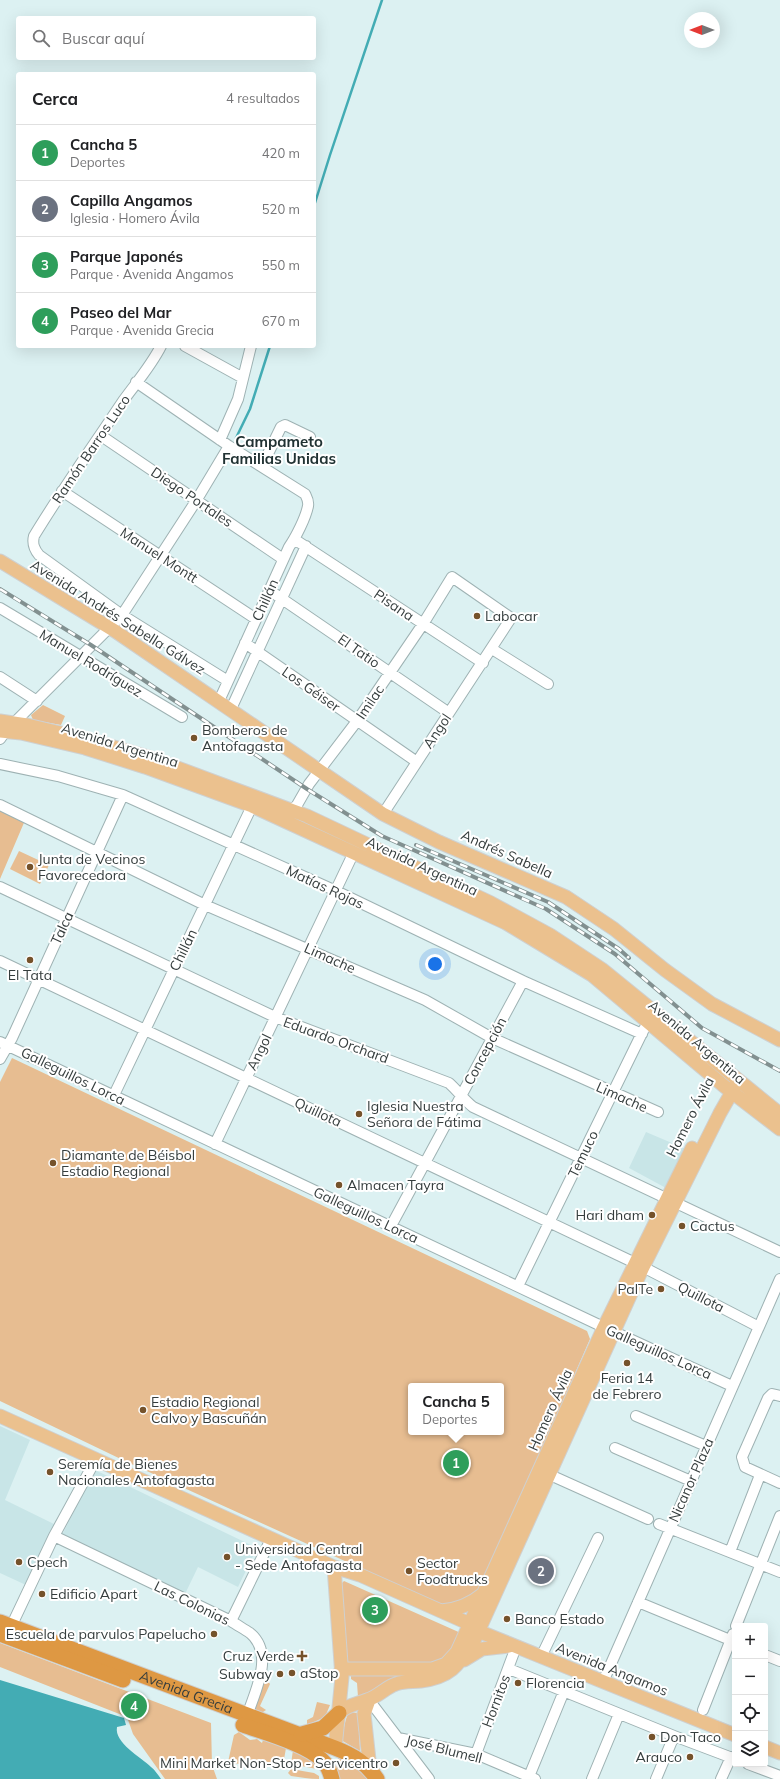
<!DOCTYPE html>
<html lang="es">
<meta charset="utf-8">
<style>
body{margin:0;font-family:Mulish,sans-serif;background:#f6f6f6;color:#202124}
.controls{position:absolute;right:12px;bottom:12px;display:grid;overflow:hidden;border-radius:4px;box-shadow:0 4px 16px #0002}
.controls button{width:36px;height:36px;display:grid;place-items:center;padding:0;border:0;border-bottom:1px solid #e0e0e0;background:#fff;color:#202124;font:20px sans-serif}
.compass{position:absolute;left:684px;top:12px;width:36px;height:36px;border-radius:50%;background:#fff;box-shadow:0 4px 16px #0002;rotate:270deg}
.you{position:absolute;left:435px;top:964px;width:14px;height:14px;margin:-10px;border:3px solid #fff;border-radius:50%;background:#1a73e8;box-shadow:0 0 0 6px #1a73e833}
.badge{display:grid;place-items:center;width:26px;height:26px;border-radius:50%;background:#2563eb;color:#fff;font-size:13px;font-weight:700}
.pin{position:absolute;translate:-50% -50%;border:2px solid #fff;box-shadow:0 1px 4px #0006}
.popup{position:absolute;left:408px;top:1383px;width:96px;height:52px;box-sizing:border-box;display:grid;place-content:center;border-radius:4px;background:#fff;filter:drop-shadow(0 1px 3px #0005);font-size:13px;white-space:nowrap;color:#757577}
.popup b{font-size:15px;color:#202124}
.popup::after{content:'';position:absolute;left:50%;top:100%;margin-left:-8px;border:8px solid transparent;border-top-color:#fff}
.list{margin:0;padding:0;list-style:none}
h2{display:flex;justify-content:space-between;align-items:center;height:52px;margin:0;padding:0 16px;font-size:17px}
h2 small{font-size:13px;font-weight:400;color:#757577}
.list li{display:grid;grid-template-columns:26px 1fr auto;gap:12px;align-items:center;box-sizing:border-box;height:56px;padding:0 16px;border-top:1px solid #e0e0e0}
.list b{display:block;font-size:15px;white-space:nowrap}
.list p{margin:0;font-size:13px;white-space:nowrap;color:#757577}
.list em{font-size:13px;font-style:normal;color:#757577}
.icon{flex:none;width:22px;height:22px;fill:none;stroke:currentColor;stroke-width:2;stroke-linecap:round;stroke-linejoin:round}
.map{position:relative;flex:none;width:780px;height:1779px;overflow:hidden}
.search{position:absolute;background:#fff;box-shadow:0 4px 16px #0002;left:16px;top:16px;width:300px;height:44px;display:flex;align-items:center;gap:10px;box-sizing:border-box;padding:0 14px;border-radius:4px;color:#757577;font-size:15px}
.panel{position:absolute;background:#fff;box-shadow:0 4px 16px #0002;left:16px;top:72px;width:300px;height:276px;border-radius:4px}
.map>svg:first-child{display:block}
.built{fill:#c8e5e7}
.green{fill:#e7bd91;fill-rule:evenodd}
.water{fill:#43acb4}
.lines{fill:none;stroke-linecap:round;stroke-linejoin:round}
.stream{stroke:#43acb4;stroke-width:2.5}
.minor-casing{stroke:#9eb2b3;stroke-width:12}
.major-casing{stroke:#cfd0d0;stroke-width:15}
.highway-casing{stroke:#cfd0d0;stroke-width:17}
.minor{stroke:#fff;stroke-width:10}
.major{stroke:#ebc18e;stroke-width:13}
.highway{stroke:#de9843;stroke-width:15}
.rail-casing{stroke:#829090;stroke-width:4}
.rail{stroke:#fff;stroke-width:2.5;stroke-dasharray:8;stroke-linecap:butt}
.poi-dot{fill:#75522b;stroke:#fff;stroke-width:1.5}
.labels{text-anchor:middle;stroke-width:4;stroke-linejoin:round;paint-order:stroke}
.street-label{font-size:14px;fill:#353d3d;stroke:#fff}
.poi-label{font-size:14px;fill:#353d3d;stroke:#fff;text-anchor:start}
.neighbourhood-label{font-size:15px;font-weight:bold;fill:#213233;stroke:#fff}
</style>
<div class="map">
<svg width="780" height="1779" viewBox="0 0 780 1779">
<rect width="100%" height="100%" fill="#dcf1f2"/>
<path class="built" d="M 646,1132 L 686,1149 L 666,1188 L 629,1168 Z
M 0,1426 L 30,1440 L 5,1500 L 56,1525 L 26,1585 L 0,1573 Z
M 95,1470 L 257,1548 L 238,1587 L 198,1567 L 185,1594 L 62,1535 Z"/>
<path class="green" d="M 43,705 L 65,716 L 61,725 L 33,720 L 31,715 Z
M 0,805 L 26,818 L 0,879 Z
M 19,851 L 49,865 L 40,884 L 10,869 Z
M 12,1058 L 587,1331 L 590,1339 L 479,1593 L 446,1607 L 127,1462 L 0,1401 L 0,1082 ZM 411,1386 L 501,1386 L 501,1432 L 411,1432 Z
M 344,1581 L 463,1634 L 441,1664 L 348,1665 L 340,1585 Z
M 0,1643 L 211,1723 L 212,1765 L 217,1779 L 165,1779 L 133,1734 L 127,1717 L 0,1667 Z
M 351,1674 L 432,1675 L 358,1697 L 357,1683 L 351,1679 Z
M 265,1678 L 270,1684 L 260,1706 L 266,1710 L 260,1714 L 253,1712 Z
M 317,1702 L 330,1705 L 325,1717 L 307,1725 L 307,1720 L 313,1717 Z
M 349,1712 L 358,1713 L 360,1751 L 341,1740 L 346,1719 Z
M 239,1732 L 250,1740 L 257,1739 L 262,1743 L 263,1740 L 286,1748 L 283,1765 L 253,1759 L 251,1766 L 228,1762 L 234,1735 Z
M 293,1750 L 313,1761 L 317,1769 L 291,1764 Z
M 339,1752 L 373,1779 L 335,1779 Z
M 291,1769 L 314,1773 L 319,1776 L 319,1779 C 309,1779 301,1777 291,1776 L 288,1773 Z"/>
<path class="water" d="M 0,1680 L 124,1718 L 126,1725 L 117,1727 C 114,1743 141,1757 151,1767 C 155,1770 158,1775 161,1779 L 0,1779 Z"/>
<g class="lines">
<path class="stream" d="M 314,206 L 330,155 L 382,0
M 236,438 L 250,409 L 270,346"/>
<defs>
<path id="minor" d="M 161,346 C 151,366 136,383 123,401 C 93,446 62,490 34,536 C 32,544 34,549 39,555 L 122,615 L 228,681
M 185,346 L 243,378
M 136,382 L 229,446 L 305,494 C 307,498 309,501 308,506 C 306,517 296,537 289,547 L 219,701
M 100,435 L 283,559
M 220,440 L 238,399 L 251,346
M 262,466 L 281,427 L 285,425 L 310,437
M 62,491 L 256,619
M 294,539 L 483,663
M 269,590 L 449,713
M 0,608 L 182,717
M 245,643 L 417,762
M 492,649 L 548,684
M 0,677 L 37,701
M 231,709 L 306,546
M 0,739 L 5,732 L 122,615 L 196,501 L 229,446
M 0,764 L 58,776 L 123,795 L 336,891 L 523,981 L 642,1034
M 0,805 L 205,905 L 425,1000 L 492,1038 L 658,1112
M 288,813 L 297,805 L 309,784 L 357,721 L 423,624 L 452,577 L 511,618 L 383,814
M 0,887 L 275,1017 L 449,1083 C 458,1091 464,1100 473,1107 L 780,1252
M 0,961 L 635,1263
M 0,1042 L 597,1324 L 732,1386
M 0,1059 L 12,1038 L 123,795
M 114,1095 L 252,806
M 215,1144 L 354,852
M 391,1226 L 523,981
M 643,1267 L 759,1327
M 518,1286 L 644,1029
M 780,1396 L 772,1394 L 768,1398 L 742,1457 L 745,1467 L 780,1483
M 636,1416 L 706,1446
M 615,1448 L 691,1481
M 548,1474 L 648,1519
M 659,1524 L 780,1572
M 54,1536 L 231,1621 C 237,1625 244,1629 250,1633 C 275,1654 255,1691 247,1716
M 730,1552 L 760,1475
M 638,1602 L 735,1642
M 231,1621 L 271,1539
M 736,1626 L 780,1516
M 9,1631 L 54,1536 L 96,1459
M 765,1655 L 780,1661
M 541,1657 L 598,1538
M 509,1669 L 674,1736 L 735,1759
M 603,1682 L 780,1279
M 369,1700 L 429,1779
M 703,1710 L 733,1634
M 398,1738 L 476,1754 L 535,1779
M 476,1754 L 516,1647
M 748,1764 L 780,1776
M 528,1779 L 564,1691
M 592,1779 L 619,1714
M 656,1779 L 674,1736
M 721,1779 L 731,1757"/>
<path id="major" d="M 0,561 L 115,631 L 383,814 L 439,842 L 566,897 L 614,929 L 665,970 L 712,1004 L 780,1040
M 0,721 L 27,725 L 86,739 L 148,757 L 218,783 L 307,816 L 491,903 L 550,935 L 603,970 L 780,1114
M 0,731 L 21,733 L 85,748 L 145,767 L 252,806 L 506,923 L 592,975 L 724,1086 L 780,1129
M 0,1416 L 334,1567 L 360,1575 L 470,1624 L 478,1631 L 735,1735
M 334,1567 L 342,1677 L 335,1748
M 441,1611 C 457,1610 470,1605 483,1594
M 464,1660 L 482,1649 L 509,1646
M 341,1669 L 432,1669 L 446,1664 L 457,1652 L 604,1327 L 692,1148
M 369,1700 L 364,1714 L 370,1769
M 339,1713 C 347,1705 357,1704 367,1700 C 378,1697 386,1687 396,1684 C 404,1681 413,1682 421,1681 C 450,1677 458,1666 473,1643 L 643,1267 L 720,1113 L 736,1085
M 765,1747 L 780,1753"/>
<g id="highway">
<path id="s1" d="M 0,1622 L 335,1748 C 353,1755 366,1763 377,1779"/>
<path d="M 0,1634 L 123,1680"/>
<path d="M 243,1725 C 265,1733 305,1744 322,1760 C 328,1765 330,1772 332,1779"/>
<path d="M 302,1734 L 323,1728 L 339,1713"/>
</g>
</defs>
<use href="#minor" class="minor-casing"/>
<use href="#major" class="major-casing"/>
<use href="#highway" class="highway-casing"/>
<use href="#minor" class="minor"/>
<use href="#major" class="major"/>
<use href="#highway" class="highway"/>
<defs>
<path id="rail" d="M 0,589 L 91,645 L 307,789 L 382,836 L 546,909 L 615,954 L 702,1028 L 780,1071
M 416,845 L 548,902 L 619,949 L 629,958"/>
</defs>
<use href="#rail" class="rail-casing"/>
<use href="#rail" class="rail"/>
</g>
<g class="poi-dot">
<circle cx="477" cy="616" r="4"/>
<circle cx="194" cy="738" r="4"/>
<circle cx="30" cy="867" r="4"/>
<circle cx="30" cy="960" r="4"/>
<circle cx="359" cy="1114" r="4"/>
<circle cx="53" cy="1163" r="4"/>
<circle cx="339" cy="1185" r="4"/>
<circle cx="652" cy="1215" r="4"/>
<circle cx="682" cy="1226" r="4"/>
<circle cx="661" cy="1289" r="4"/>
<circle cx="627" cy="1363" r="4"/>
<circle cx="143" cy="1410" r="4"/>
<circle cx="50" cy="1472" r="4"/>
<circle cx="227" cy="1557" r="4"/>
<circle cx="19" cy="1562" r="4"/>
<circle cx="409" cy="1571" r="4"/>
<circle cx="42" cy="1594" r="4"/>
<circle cx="507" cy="1619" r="4"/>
<circle cx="214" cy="1634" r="4"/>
<path d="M300 1650h4v4h4v4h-4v4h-4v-4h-4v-4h4z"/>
<circle cx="292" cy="1673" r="4"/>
<circle cx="280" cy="1674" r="4"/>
<circle cx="518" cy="1683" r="4"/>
<circle cx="652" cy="1737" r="4"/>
<circle cx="690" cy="1757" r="4"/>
<circle cx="396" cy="1763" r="4"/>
</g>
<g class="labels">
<g class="street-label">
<text transform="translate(91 449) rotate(-56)" y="5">Ramón Barros Luco</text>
<text transform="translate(192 497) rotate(34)" y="5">Diego Portales</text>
<text transform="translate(159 555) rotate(33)" y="5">Manuel Montt</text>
<text transform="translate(265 600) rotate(-66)" y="5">Chillán</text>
<text transform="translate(394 605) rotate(34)" y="5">Pisana</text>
<text transform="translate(118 617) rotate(32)" y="5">Avenida Andrés Sabella Gálvez</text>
<text transform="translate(359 651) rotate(35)" y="5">El Tatio</text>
<text transform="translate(91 663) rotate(31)" y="5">Manuel Rodríguez</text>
<text transform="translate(311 689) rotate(35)" y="5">Los Géiser</text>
<text transform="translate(370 702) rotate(-56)" y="5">Imilac</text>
<text transform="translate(437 731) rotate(-56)" y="5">Angol</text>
<text transform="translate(120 745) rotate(17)" y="5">Avenida Argentina</text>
<text transform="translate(507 854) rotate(24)" y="5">Andrés Sabella</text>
<text transform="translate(422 866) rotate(25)" y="5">Avenida Argentina</text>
<text transform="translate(325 887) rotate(25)" y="5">Matías Rojas</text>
<text transform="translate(62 928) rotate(-65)" y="5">Talca</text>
<text transform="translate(183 950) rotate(-64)" y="5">Chillán</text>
<text transform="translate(330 958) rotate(24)" y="5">Limache</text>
<text transform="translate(336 1040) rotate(20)" y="5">Eduardo Orchard</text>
<text transform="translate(697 1042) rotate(40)" y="5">Avenida Argentina</text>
<text transform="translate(485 1051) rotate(-62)" y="5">Concepción</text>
<text transform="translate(259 1052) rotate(-64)" y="5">Angol</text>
<text transform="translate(73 1076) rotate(26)" y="5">Galleguillos Lorca</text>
<text transform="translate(622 1097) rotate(24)" y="5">Limache</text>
<text transform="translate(318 1112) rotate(25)" y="5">Quillota</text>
<text transform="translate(690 1117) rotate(-63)" y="5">Homero Ávila</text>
<text transform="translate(583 1154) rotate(-64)" y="5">Temuco</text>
<text transform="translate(366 1215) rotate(25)" y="5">Galleguillos Lorca</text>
<text transform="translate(701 1297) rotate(27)" y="5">Quillota</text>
<text transform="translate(659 1352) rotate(24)" y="5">Galleguillos Lorca</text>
<text transform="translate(550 1410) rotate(-66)" y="5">Homero Ávila</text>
<text transform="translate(691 1480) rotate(-66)" y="5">Nicanor Plaza</text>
<text transform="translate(192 1603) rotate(26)" y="5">Las Colonias</text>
<text transform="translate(612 1669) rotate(22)" y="5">Avenida Angamos</text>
<text dy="5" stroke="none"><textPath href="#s1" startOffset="199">Avenida Grecia</textPath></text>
<text transform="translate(496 1701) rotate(-69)" y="5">Hornitos</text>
<text transform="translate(444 1749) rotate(14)" y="5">José Blumell</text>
</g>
<g class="poi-label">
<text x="485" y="621">Labocar</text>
<text x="202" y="735">Bomberos de<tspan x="202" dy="16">Antofagasta</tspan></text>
<text x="38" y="864">Junta de Vecinos<tspan x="38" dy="16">Favorecedora</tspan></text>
<text x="30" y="980" text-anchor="middle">El Tata</text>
<text x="367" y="1111">Iglesia Nuestra<tspan x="367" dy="16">Señora de Fátima</tspan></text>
<text x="61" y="1160">Diamante de Béisbol<tspan x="61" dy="16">Estadio Regional</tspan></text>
<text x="347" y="1190">Almacen Tayra</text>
<text x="644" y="1220" text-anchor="end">Hari dham</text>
<text x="690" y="1231">Cactus</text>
<text x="653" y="1294" text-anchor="end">PalTe</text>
<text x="627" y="1383" text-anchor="middle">Feria 14<tspan x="627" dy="16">de Febrero</tspan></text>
<text x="151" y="1407">Estadio Regional<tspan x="151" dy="16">Calvo y Bascuñán</tspan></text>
<text x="58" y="1469">Seremía de Bienes<tspan x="58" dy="16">Nacionales Antofagasta</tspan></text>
<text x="235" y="1554">Universidad Central<tspan x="235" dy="16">- Sede Antofagasta</tspan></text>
<text x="27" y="1567">Cpech</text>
<text x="417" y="1568">Sector<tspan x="417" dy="16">Foodtrucks</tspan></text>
<text x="50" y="1599">Edificio Apart</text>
<text x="515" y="1624">Banco Estado</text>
<text x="206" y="1639" text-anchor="end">Escuela de parvulos Papelucho</text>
<text x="294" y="1661" text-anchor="end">Cruz Verde</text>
<text x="300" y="1678">aStop</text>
<text x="272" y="1679" text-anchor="end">Subway</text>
<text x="526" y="1688">Florencia</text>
<text x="660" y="1742">Don Taco</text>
<text x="682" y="1762" text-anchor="end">Arauco</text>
<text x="388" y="1768" text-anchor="end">Mini Market Non-Stop - Servicentro</text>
</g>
<g class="neighbourhood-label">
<text x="279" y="447">Campameto<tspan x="279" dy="17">Familias Unidas</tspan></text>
</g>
</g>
</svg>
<div class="controls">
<button>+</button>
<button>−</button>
<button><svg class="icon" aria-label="locate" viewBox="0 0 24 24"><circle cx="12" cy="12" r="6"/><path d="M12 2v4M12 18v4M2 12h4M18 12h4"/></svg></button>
<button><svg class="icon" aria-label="layers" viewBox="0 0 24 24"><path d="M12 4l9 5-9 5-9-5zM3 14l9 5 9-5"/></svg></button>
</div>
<svg class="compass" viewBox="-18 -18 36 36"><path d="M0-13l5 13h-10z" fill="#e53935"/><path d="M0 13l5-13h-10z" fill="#757577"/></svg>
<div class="you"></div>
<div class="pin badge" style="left:456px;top:1463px;background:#2e9e5b">1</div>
<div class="popup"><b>Cancha 5</b>Deportes</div>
<div class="pin badge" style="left:541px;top:1571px;background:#6b7280">2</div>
<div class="pin badge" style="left:375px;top:1610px;background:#2e9e5b">3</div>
<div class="pin badge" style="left:134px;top:1706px;background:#2e9e5b">4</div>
<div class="search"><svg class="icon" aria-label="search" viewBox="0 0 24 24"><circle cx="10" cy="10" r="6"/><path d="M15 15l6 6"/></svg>Buscar aquí</div>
<section class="panel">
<h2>Cerca<small>4 resultados</small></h2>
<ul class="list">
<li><span class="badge" style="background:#2e9e5b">1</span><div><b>Cancha 5</b><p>Deportes</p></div><em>420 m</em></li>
<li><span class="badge" style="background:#6b7280">2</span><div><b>Capilla Angamos</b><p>Iglesia · Homero Ávila</p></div><em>520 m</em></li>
<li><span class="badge" style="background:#2e9e5b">3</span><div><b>Parque Japonés</b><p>Parque · Avenida Angamos</p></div><em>550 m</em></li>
<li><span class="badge" style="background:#2e9e5b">4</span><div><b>Paseo del Mar</b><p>Parque · Avenida Grecia</p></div><em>670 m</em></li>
</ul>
</section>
</div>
